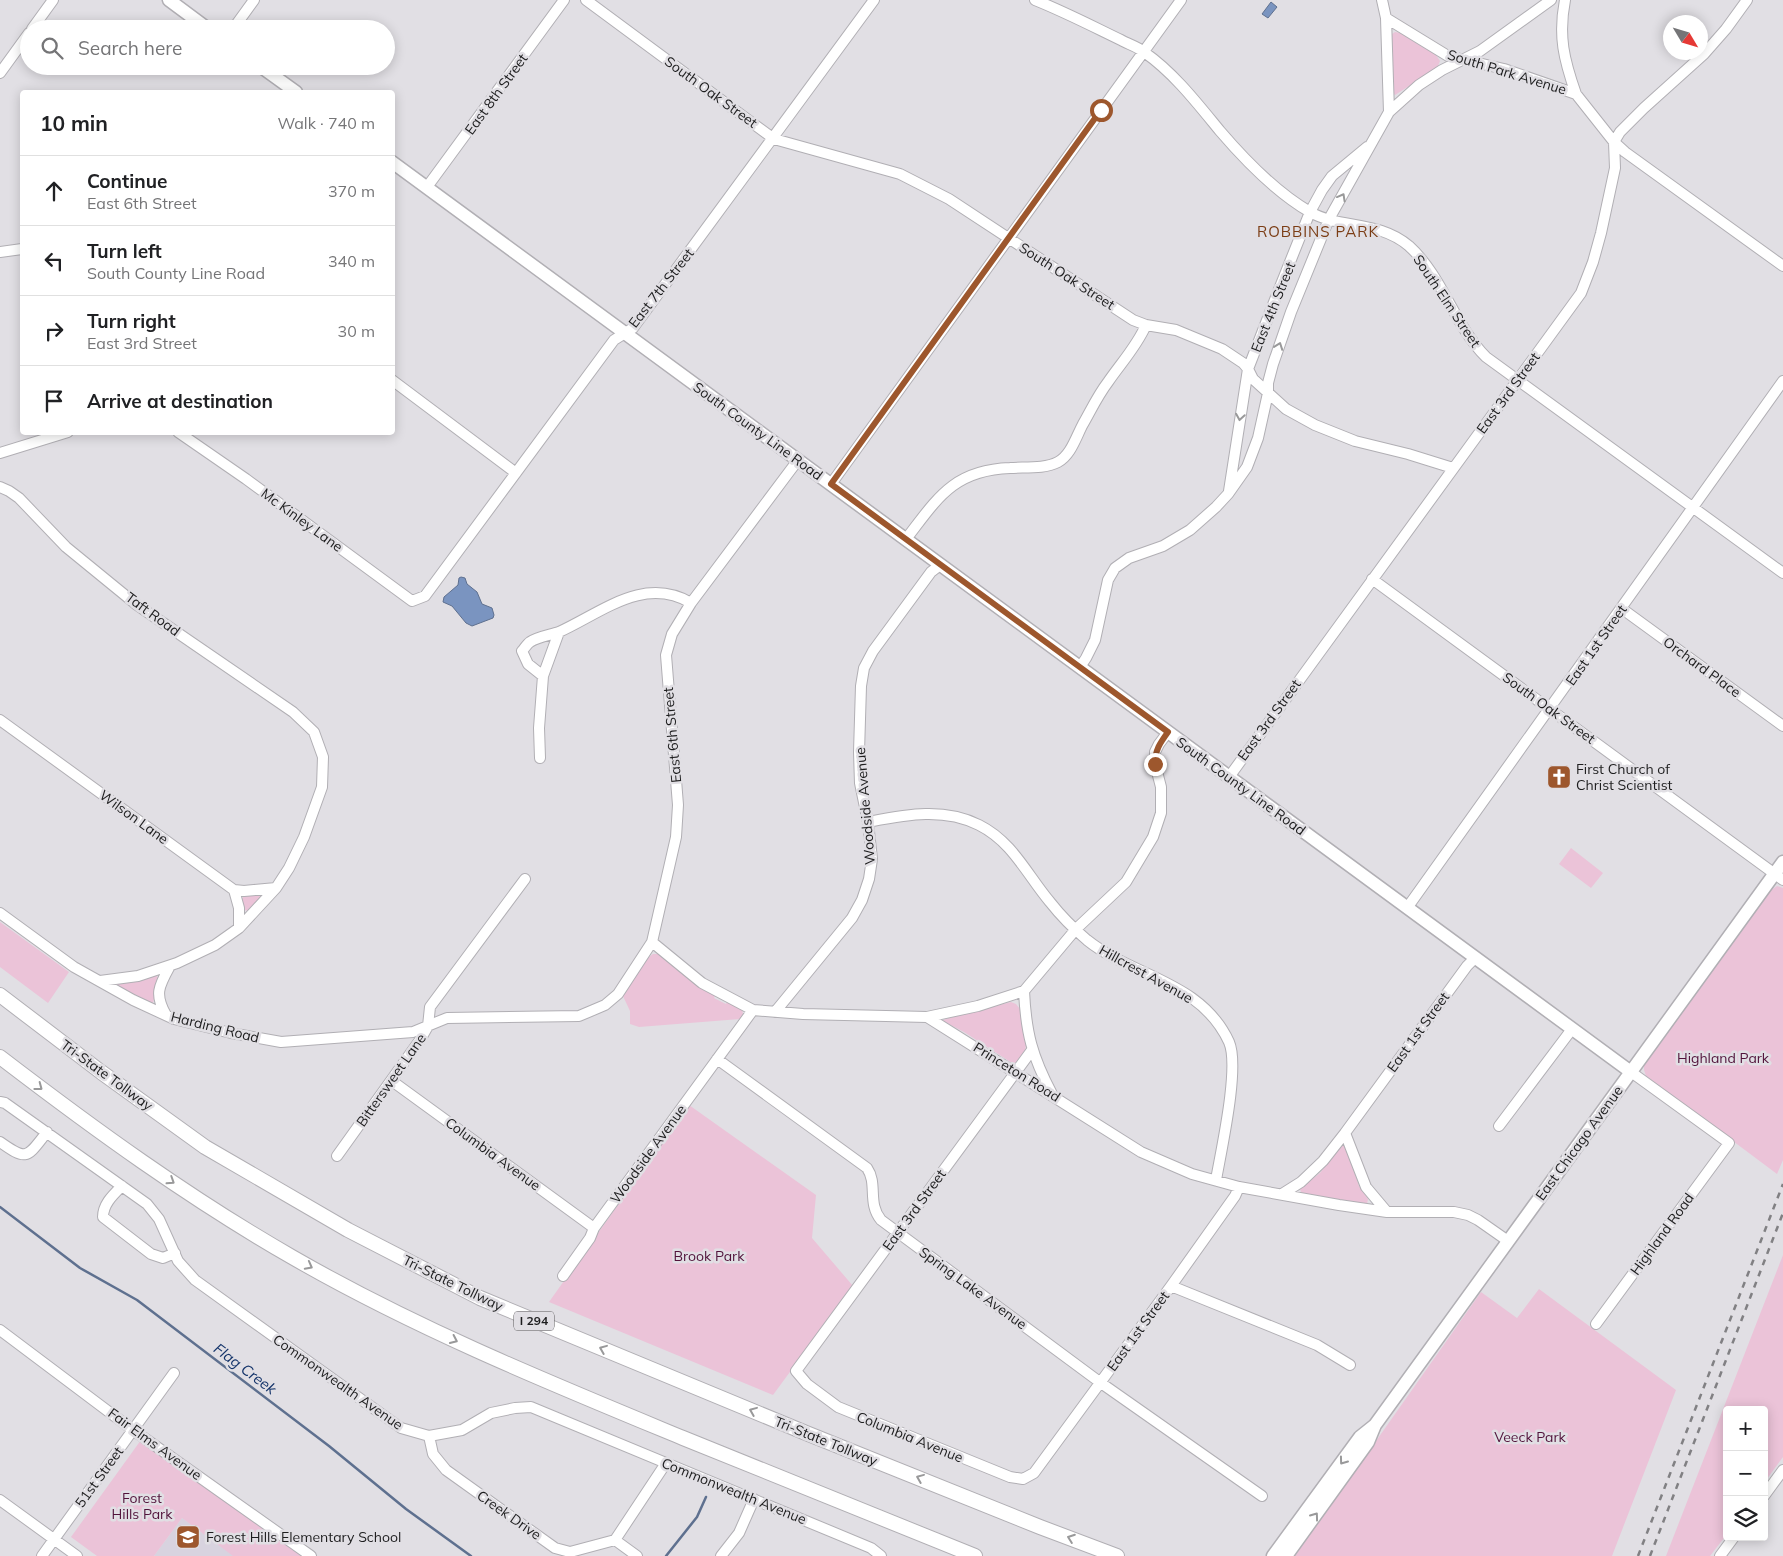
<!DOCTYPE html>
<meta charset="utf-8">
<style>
body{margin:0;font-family:Mulish,sans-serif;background:#f6f6f6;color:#202124}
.controls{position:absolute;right:15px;bottom:15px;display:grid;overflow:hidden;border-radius:5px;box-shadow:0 2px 12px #0003}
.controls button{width:45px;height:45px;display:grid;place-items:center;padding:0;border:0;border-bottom:1px solid #e0e0e0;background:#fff;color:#202124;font:25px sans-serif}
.compass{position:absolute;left:1663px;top:15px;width:45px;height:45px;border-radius:50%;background:#fff;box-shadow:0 2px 12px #0003;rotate:128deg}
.stop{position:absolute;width:15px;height:15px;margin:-11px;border:4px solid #9d572d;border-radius:50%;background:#fff}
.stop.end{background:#9d572d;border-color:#fff;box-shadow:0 1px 5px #0008}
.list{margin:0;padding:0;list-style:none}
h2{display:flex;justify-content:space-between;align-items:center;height:65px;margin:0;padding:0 20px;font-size:21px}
h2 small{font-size:16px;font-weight:400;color:#757577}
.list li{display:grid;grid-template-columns:32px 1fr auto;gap:15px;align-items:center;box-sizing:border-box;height:70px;padding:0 20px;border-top:1px solid #e0e0e0}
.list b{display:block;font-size:19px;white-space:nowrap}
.list p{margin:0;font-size:16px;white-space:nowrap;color:#757577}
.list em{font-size:16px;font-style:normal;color:#757577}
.icon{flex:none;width:28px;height:28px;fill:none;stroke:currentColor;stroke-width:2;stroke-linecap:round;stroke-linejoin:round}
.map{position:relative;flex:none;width:1783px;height:1556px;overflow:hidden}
.search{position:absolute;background:#fff;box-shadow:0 2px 12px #0003;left:20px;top:20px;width:375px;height:55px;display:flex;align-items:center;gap:12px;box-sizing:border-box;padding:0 18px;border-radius:28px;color:#757577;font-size:19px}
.panel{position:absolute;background:#fff;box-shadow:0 2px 12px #0003;left:20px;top:90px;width:375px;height:345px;border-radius:5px}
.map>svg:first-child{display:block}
.built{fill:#d8d3df}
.green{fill:#ebc3d8}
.water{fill:#7a94c0;stroke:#5e708f}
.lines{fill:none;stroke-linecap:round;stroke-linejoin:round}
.stream{stroke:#5e708f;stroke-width:2.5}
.minor-casing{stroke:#b1afb4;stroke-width:12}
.major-casing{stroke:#b1afb4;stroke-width:15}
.highway-casing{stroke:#b1afb4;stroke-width:16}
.minor{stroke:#fff;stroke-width:10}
.major{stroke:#fff;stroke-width:12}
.highway{stroke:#fff;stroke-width:14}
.rail{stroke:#818083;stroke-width:2.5;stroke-dasharray:6 6;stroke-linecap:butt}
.oneway{stroke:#99999a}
.route{stroke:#9d572d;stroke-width:6}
.labels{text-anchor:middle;stroke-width:5;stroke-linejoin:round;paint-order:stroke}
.shield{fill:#e1dfe4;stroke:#585759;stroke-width:1}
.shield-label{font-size:12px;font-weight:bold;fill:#1d1d1e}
.street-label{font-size:14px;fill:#1d1d1e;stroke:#e1dfe4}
.poi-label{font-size:14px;fill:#1d1d1e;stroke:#e1dfe4;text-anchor:start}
.park-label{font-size:14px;fill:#51133b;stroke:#e1dfe4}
.neighbourhood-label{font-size:15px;letter-spacing:1px;fill:#7b3d15;stroke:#e1dfe4}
.water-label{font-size:15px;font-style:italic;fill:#14346a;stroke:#e1dfe4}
</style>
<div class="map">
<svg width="1783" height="1556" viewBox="0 0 1783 1556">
<rect width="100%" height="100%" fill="#e1dfe4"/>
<path class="built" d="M 182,1518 L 234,1556 L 154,1556 Z"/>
<path class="green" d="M 1395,32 L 1400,33 L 1436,55 L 1440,61 L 1437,68 L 1395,95 L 1393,93 L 1392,38 L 1392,34 Z
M 1571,848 L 1603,873 L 1591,888 L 1559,864 Z
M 1777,886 L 1783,888 L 1783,1160 L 1777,1174 L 1646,1076 L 1644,1070 L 1644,1064 L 1770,891 Z
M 265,895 L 249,911 L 244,910 L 242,899 L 244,896 Z
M 0,922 L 69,972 L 48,1003 L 0,967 Z
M 653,954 L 660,954 L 716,993 L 714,998 L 726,1004 L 728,1000 L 742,1008 L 743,1015 L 740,1019 L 639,1027 L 630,1024 L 630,1011 L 622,994 C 630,985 644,959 653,954 Z
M 155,975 L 158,977 C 153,985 156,995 153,1003 L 142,999 L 114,985 L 114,983 Z
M 1011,1002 L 1016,1004 L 1020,1009 L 1026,1045 L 1025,1052 L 1015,1063 L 1012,1063 L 964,1032 L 943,1021 L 945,1019 Z
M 689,1105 L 816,1195 L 812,1238 L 853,1286 L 773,1395 L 549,1302 Z
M 1344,1145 L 1346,1148 L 1359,1186 L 1368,1199 L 1367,1204 L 1302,1195 L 1300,1189 L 1320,1173 L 1341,1146 Z
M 1783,1255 L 1783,1457 L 1764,1483 L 1764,1410 L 1727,1410 L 1727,1534 L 1710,1556 L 1666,1556 Z
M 1539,1289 L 1676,1390 L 1612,1556 L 1295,1556 L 1481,1292 L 1517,1318 Z
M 141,1440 L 301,1556 L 233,1556 L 182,1518 L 154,1556 L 97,1556 L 71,1537 Z"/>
<path class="water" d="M 1271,2 L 1277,7 L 1268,18 L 1262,14 Z
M 461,577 L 465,578 L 467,584 L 477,592 L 482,604 L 492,608 L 494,615 L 493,618 L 472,626 L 466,623 L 452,606 L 443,602 L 444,597 L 458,585 L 459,578 Z"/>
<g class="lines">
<path class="stream" d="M 0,1207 L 80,1268 L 137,1300 L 329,1446 L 406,1509 L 471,1556
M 666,1556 L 697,1517 L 706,1497"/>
<defs>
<path id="minor" d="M 586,0 L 774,139 L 900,174 L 949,199 L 1133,320 L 1146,325 L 1176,330 L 1222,349 L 1243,363 L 1248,369 L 1253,379 L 1286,409 L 1315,425 L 1355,441 L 1408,454 L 1453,468
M 1035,0 C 1065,12 1092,26 1121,40 C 1128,44 1138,47 1144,52 C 1174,73 1197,103 1220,131 C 1244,159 1277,193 1310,212 C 1340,229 1379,220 1409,246 C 1443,277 1454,325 1486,357 L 1783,573
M 1382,0 L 1386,18 L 1389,112
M 1565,0 C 1558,36 1564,60 1576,94
M 1386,18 L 1448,56 L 1504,69 L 1576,94 L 1614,142 L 1625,152 L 1783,266
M 32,29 L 53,0
M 233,29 L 254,0
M 0,73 L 29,33
M 427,187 L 564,0
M 0,252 L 22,249
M 392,380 L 516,473
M 178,432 L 246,479 L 412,601 L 425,596 L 614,340 L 633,328 L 874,0
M 0,453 L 68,432
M 831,484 L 1181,0
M 0,487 L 9,491 L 19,498 L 66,547 L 137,605 L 293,712 L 314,732 L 323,757 L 322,787 L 304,837 L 289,868 L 276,888 L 239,928 L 215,945 L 177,963 L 138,976 L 100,981
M 1229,491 L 1248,369 L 1276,297 L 1310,212 L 1322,190 L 1332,176 L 1367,147
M 906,539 C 937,499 953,470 1010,468 C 1025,467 1045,469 1058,462 C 1071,455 1076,437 1083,424 C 1091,410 1098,395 1108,382 C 1121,363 1137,346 1146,325
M 1372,579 L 1783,880
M 1621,608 L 1783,726
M 1080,667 L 1086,658 L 1095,640 L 1108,580 L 1115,568 L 1129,558 L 1163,546 L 1190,530 L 1216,507 L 1228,494 L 1247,467 L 1258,438 L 1268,393 L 1268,383 L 1273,364 L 1291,312 L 1329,219 L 1389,112 L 1419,85 L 1442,70 L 1480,51 L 1551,0
M 543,676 L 528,664 L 522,651 C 524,649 527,644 530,642 C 537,637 550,635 559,632 C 601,613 644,575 691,603
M 0,720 L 234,890 L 244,891 L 276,888
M 540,758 L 539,728 L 543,676 L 559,632
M 1229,777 L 1581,293 L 1593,262 L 1601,233 L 1615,168 L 1614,142 L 1620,132 L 1644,108 L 1704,54 L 1726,29 L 1747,0
M 868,822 C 905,815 943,807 979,825 C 1013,842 1027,875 1050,902 C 1061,916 1074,929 1087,940 C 1133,977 1201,981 1229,1042 C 1240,1067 1221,1151 1216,1180
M 234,890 L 239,908 L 239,928
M 1407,908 L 1783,381
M 0,913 L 74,967 L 133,1000 L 174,1019 L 231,1033 L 281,1042 L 413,1032 L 447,1018 L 579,1016 L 605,1005 L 618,994 L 652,942 L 676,837 L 678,805 L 666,655 L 672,634 L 691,603 L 798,460
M 652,942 L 702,983 L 753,1010 L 803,1014 L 927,1017 L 1141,1152 L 1192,1174 L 1239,1187 L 1339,1205 L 1387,1212
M 1024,991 C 1026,1033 1032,1056 1052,1094
M 775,1012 L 852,918 L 862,900 L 869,879 L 872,859 L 868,822 L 860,783 L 859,752 L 861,686 L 864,668 L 873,651 L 931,572 L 940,565
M 166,1015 C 154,994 159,986 170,966
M 927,1017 L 978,1006 L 1024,991 L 1076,929 L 1126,882 L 1153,837 L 1161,813 L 1161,787 L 1155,764 L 1155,752 L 1159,744 L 1168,732
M 1032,1050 L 796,1371 L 807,1384 L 838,1407 L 1010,1477 L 1023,1479 L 1034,1473 L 1171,1286 L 1235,1196 L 1239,1187
M 717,1059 L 867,1168 C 878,1184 867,1203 881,1220 L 1101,1383 L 1262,1496
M 392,1081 L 594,1228
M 0,1102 L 5,1103 L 147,1204 L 159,1219 L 178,1261 L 195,1280 L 401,1428 L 429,1436 L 462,1430 L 491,1413 L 515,1408 L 531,1407 L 871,1548 L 881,1556
M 1499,1126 L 1572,1029
M 1345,1133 L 1366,1187 L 1387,1212 L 1454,1212 L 1468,1215 L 1478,1220 L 1508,1241
M 0,1142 C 28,1162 27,1157 47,1132
M 337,1156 L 420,1040 L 428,1026 L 430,1007 L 525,879
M 122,1186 C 113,1195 103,1204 103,1217 L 151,1254 L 163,1258 L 175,1253
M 1282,1194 L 1301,1182 L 1323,1161 L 1345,1133 L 1467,966 L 1475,958
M 563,1276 L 590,1238 L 594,1228 L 753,1010
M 1171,1286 L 1317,1345 L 1350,1365
M 1596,1324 L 1729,1143 L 1631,1072
M 0,1330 L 133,1430 L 311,1556
M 429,1436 L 433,1454 L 446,1470 L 555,1548 L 570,1552 L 615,1540 L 637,1556
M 1764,1496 L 1783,1470
M 0,1500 L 77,1556
M 615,1540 L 666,1463
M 42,1556 L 174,1373
M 721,1556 L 739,1533 L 754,1499
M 1720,1556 L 1734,1537"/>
<path id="major" d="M 169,0 L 208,29
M 260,66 L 296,92
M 392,162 L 1631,1072
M 1273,1556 L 1360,1437 L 1375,1425
M 1286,1556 L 1368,1442 L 1375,1425 L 1783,862"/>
<path id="highway" d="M 0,995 L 101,1072 L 205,1147 L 348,1230 L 480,1298 L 806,1433 L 1040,1527 L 1117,1556
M 0,1057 C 94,1129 189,1198 292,1257 C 417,1329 550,1383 683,1438 C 781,1477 878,1517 975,1556"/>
</defs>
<use href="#minor" class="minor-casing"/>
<use href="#major" class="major-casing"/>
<use href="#highway" class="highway-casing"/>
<use href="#minor" class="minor"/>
<use href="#major" class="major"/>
<use href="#highway" class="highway"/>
<path class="rail" d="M 1638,1556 L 1783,1184
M 1650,1556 L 1783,1213"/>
</g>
<defs><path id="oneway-chevron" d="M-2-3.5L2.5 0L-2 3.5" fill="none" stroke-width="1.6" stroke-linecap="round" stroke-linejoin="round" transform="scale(1.25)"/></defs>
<g class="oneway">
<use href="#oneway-chevron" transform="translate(1342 197) rotate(-61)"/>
<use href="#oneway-chevron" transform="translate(1279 346) rotate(-70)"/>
<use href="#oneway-chevron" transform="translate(1240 417) rotate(99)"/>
<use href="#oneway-chevron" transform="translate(39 1087) rotate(37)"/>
<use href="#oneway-chevron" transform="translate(171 1181) rotate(33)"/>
<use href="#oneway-chevron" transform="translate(309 1266) rotate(28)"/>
<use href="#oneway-chevron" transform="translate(454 1340) rotate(25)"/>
<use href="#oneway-chevron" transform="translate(603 1349) rotate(-158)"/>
<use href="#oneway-chevron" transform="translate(753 1411) rotate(-158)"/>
<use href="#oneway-chevron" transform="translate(1343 1461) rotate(126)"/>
<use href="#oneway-chevron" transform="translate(920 1478) rotate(-158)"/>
<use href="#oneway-chevron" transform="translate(1315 1516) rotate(-54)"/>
<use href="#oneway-chevron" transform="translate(1071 1538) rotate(-160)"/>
</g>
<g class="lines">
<path class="route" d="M 1101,110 L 831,484 L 1168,732 C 1160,743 1155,750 1155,764"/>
</g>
<defs>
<symbol id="church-square" viewBox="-11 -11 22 22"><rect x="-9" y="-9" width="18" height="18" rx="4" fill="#9d572d" stroke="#e1dfe4"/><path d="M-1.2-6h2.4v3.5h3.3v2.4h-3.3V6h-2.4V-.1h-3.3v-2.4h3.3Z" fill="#fff"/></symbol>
<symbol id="school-square" viewBox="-11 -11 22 22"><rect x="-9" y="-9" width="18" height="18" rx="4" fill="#9d572d" stroke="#e1dfe4"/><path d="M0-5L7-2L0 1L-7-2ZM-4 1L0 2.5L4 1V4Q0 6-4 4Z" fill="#fff"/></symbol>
</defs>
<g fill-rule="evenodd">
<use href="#church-square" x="1545" y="763" width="28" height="28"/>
<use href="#school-square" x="174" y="1523" width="28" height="28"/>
</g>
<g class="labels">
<rect class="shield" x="514" y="1311.5" width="40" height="19" rx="4"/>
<g class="shield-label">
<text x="534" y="1325">I 294</text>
</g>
<g class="street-label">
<text transform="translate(1507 72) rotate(17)" y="5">South Park Avenue</text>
<text transform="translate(711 92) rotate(36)" y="5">South Oak Street</text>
<text transform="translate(496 94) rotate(-54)" y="5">East 8th Street</text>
<text transform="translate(1067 276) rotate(33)" y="5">South Oak Street</text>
<text transform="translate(661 288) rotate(-52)" y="5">East 7th Street</text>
<text transform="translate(1447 301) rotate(56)" y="5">South Elm Street</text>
<text transform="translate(1273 307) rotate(-68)" y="5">East 4th Street</text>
<text transform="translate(1508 393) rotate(-54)" y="5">East 3rd Street</text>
<text transform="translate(758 431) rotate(36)" y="5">South County Line Road</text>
<text transform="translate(302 520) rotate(36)" y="5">Mc Kinley Lane</text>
<text transform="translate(153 614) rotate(36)" y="5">Taft Road</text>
<text transform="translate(1596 645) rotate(-55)" y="5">East 1st Street</text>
<text transform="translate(1702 667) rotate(36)" y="5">Orchard Place</text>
<text transform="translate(1549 708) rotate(36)" y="5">South Oak Street</text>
<text transform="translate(1269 720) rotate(-54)" y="5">East 3rd Street</text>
<text transform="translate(672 735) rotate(-95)" y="5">East 6th Street</text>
<text transform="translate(1241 786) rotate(36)" y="5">South County Line Road</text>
<text transform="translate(865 806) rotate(-95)" y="5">Woodside Avenue</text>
<text transform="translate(134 817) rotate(36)" y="5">Wilson Lane</text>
<text transform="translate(1146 974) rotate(29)" y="5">Hillcrest Avenue</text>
<text transform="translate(215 1027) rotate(14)" y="5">Harding Road</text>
<text transform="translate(1418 1032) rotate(-54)" y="5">East 1st Street</text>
<text transform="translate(1017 1072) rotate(32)" y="5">Princeton Road</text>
<text transform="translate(107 1075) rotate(36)" y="5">Tri-State Tollway</text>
<text transform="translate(391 1080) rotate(-55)" y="5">Bittersweet Lane</text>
<text transform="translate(1579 1143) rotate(-54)" y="5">East Chicago Avenue</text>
<text transform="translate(493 1154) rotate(36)" y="5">Columbia Avenue</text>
<text transform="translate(648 1154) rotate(-54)" y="5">Woodside Avenue</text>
<text transform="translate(914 1210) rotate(-54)" y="5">East 3rd Street</text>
<text transform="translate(1662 1234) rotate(-54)" y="5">Highland Road</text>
<text transform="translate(453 1283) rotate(26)" y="5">Tri-State Tollway</text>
<text transform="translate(973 1288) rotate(36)" y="5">Spring Lake Avenue</text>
<text transform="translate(1138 1331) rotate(-54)" y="5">East 1st Street</text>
<text transform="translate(338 1382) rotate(35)" y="5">Commonwealth Avenue</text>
<text transform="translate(910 1437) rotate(22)" y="5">Columbia Avenue</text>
<text transform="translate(826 1441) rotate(22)" y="5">Tri-State Tollway</text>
<text transform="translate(155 1444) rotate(36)" y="5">Fair Elms Avenue</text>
<text transform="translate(99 1477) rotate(-54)" y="5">51st Street</text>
<text transform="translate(734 1491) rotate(22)" y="5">Commonwealth Avenue</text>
<text transform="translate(509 1515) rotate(35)" y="5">Creek Drive</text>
</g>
<g class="poi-label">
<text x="1576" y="774">First Church of<tspan x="1576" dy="16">Christ Scientist</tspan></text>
<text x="206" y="1542">Forest Hills Elementary School</text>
</g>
<g class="park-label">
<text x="1723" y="1063">Highland Park</text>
<text x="709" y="1261">Brook Park</text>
<text x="1530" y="1442">Veeck Park</text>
<text x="142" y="1503">Forest<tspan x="142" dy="16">Hills Park</tspan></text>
</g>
<g class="neighbourhood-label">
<text x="1318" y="237">ROBBINS PARK</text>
</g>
<g class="water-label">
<text transform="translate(245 1369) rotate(37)" y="5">Flag Creek</text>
</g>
</g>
</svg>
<div class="controls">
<button>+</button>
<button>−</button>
<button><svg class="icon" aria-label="layers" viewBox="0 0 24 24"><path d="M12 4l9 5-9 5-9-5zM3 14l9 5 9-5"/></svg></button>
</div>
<svg class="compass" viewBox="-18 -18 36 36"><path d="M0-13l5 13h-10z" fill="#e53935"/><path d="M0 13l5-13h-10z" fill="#757577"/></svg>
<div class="stop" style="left:1101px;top:110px"></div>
<div class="stop end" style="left:1155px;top:764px"></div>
<div class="search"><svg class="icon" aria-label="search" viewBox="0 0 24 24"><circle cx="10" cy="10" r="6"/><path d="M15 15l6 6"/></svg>Search here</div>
<section class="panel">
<h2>10 min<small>Walk · 740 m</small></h2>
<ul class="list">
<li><svg class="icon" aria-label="ahead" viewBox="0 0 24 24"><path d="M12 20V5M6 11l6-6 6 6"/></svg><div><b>Continue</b><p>East 6th Street</p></div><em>370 m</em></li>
<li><svg class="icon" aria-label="left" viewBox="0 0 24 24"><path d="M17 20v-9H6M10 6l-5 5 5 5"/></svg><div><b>Turn left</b><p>South County Line Road</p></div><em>340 m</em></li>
<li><svg class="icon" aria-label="right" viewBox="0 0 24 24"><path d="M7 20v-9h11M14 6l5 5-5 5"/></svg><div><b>Turn right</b><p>East 3rd Street</p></div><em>30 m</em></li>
<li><svg class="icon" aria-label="arrive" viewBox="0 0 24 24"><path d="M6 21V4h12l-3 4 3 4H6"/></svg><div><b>Arrive at destination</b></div></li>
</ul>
</section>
</div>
